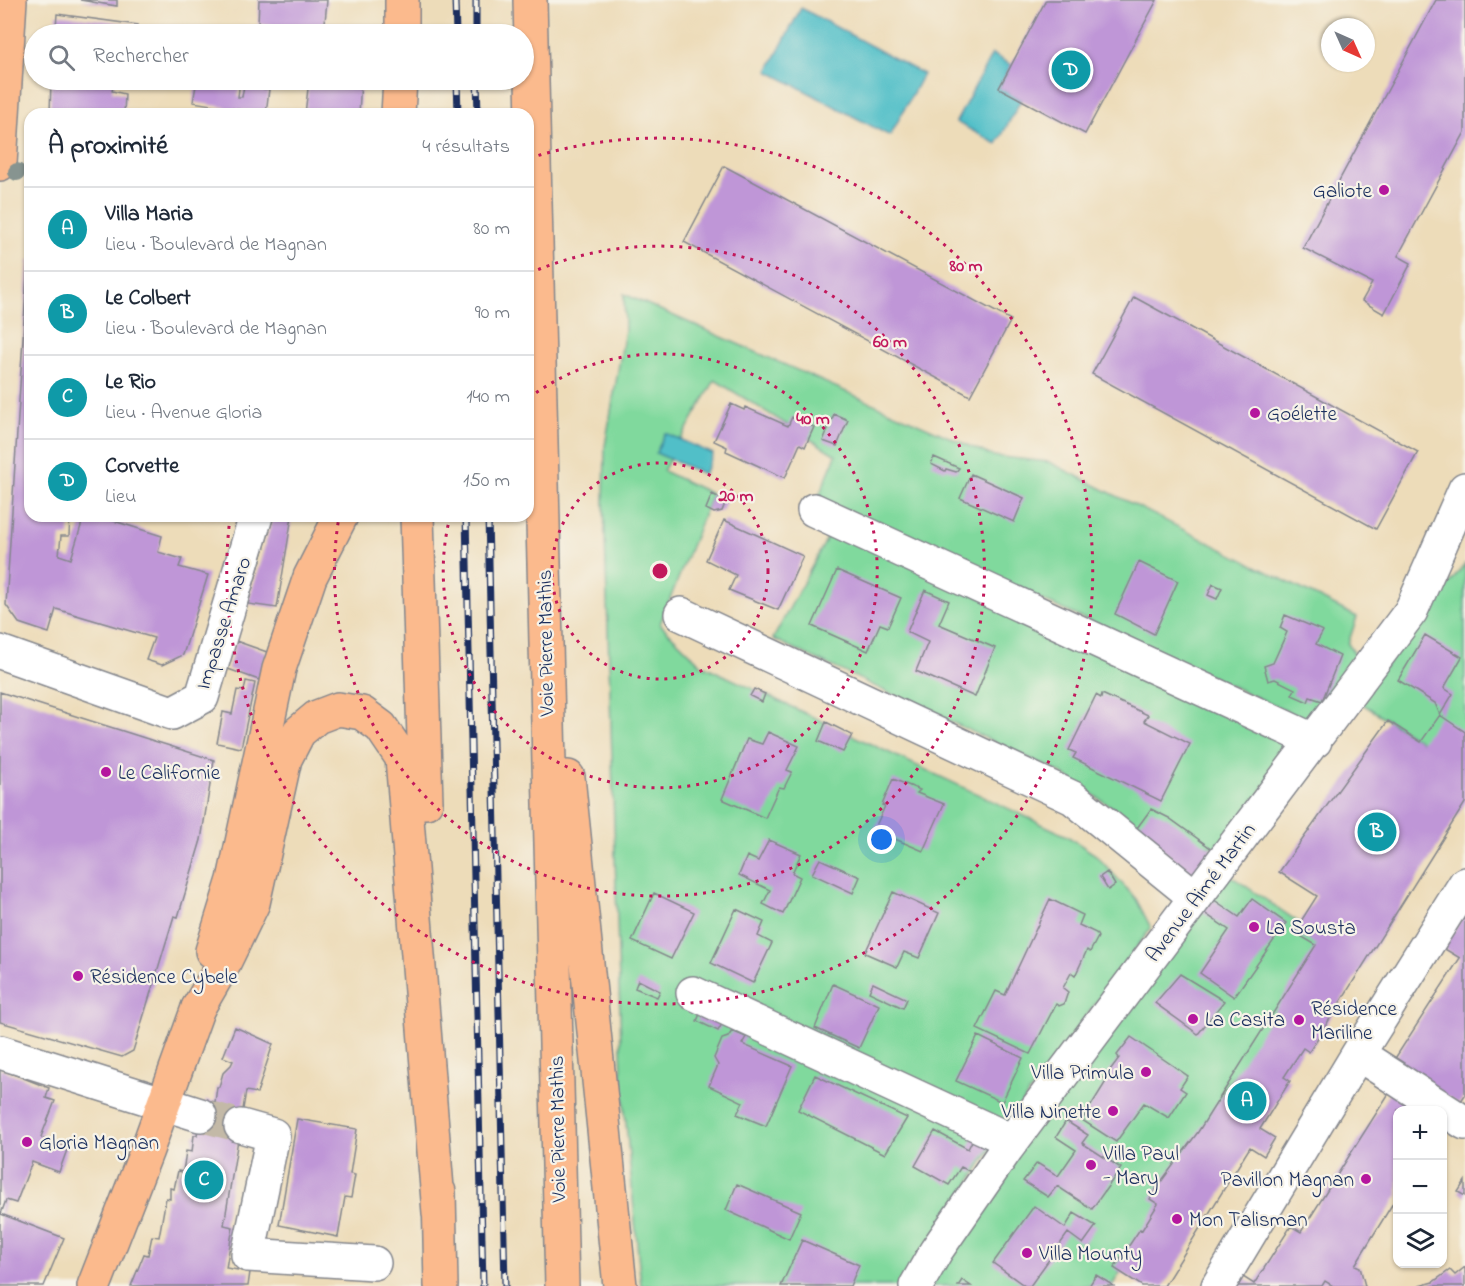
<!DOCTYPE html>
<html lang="fr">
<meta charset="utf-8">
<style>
body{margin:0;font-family:"Indie Flower",sans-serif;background:#f6f6f7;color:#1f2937}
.controls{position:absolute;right:18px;bottom:18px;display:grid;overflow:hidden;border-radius:12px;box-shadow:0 2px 4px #0004}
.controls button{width:54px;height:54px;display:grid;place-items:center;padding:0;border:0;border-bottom:2px solid #e0e1e3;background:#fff;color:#1f2937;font:30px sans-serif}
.compass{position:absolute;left:1321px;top:18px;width:54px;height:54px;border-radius:50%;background:#fff;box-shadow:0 2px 4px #0004;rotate:135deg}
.you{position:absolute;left:882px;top:840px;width:21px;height:21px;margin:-15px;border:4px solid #fff;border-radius:50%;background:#1a73e8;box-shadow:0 0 0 9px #1a73e833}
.badge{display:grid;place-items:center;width:39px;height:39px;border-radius:50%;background:#0b8043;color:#fff;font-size:20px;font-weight:700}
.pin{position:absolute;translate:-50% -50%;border:3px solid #fff;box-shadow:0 2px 6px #0006}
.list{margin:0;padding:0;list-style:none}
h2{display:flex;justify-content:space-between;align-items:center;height:78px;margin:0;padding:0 24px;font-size:26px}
h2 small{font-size:20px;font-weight:400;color:#747a83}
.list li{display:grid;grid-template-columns:39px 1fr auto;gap:18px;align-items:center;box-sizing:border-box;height:84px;padding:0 24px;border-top:2px solid #e0e1e3}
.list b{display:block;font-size:22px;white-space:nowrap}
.list p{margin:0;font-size:20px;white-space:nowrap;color:#747a83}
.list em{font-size:20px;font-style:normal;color:#747a83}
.icon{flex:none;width:33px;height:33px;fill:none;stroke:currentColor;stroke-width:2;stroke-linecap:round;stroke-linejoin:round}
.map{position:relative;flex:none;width:1465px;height:1286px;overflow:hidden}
.search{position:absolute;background:#fff;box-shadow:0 2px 4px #0004;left:24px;top:24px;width:510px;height:66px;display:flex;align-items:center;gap:15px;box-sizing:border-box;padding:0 21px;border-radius:33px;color:#747a83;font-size:22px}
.panel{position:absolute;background:#fff;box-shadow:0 2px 4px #0004;left:24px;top:108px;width:510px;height:414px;border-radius:18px}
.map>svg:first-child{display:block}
.green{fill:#80d99d;stroke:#4e847e;stroke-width:1.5}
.water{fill:#51bfc8;stroke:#367793;stroke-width:1.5}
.building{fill:#bf96d7}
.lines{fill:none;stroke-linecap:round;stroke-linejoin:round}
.minor-tunnel{stroke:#c3b9a7;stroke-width:33;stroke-dasharray:33 16;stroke-linecap:butt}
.minor-casing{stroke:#84868c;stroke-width:36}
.major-casing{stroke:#84868c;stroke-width:36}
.highway-casing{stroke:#84868c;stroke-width:36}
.minor{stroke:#fff;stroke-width:33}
.major{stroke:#fbba8d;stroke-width:33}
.highway{stroke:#fbba8d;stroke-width:33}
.rail-casing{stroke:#1b2f5e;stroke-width:7}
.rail{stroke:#f7f3e8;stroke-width:4.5;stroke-dasharray:14;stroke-linecap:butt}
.tree{fill:#879490}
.ring{fill:none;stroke:#c2185b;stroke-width:3;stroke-dasharray:3 6}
.poi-dot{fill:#b5179e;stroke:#f7f3e8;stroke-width:2}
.labels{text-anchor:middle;stroke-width:4.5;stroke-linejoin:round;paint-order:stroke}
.poi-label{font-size:21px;fill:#1b2f5e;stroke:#f7f3e8;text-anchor:start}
.street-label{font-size:21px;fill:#1b2f5e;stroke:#f7f3e8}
.centre{fill:#c2185b;stroke:#f7f3e8;stroke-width:3}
.ring-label{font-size:18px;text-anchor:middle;font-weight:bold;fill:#c2185b;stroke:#f7f3e8;stroke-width:4.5;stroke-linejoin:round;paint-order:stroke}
</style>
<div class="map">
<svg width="1465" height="1286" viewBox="0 0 1465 1286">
<rect width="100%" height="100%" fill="#f7f3e8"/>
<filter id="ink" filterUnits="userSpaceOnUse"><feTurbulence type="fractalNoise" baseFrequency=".0167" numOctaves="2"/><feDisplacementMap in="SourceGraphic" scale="12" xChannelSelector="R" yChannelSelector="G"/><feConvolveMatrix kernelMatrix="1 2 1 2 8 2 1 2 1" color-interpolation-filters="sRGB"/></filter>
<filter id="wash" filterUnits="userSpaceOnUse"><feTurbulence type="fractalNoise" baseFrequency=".008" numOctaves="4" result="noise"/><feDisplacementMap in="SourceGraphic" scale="24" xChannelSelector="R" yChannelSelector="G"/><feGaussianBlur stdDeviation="1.35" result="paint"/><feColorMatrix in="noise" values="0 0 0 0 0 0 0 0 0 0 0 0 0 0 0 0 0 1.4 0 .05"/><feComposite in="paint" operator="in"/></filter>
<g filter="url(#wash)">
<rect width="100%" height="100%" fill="#eddcb9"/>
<path class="green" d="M 624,294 L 992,456 L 1049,462 L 1357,617 L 1348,644 L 1362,664 L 1315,724 L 818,498 L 836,455 L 715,380 L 663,471 L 712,494 L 660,624 L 702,665 L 1067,836 L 1096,855 L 1136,899 L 1151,928 L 1011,1118 L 904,1286 L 641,1286 L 622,1080 L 604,503 L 605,446 L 625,330 Z
M 832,529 L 1285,738 L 1290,753 L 1219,848 L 1156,837 L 1061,773 L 773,639 Z
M 1465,564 L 1465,770 L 1358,701 Z
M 1228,874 L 1326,941 L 1196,1146 L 1112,1286 L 927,1286 L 1047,1110 Z"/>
<path class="water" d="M 801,8 L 923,74 L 890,136 L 768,71 Z
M 992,54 L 1011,65 L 999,88 L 1021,100 L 997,144 L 956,122 Z
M 665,433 L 713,454 L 704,474 L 656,453 Z"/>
<g id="blocks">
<path class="building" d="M 80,0 L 117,0 L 117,6 Z
M 259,0 L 327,0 L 324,34 L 315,34 L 315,32 L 258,24 Z
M 1046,0 L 1157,0 L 1085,134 L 999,88 Z
M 1436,0 L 1465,0 L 1465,132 L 1398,256 L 1411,263 L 1384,314 L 1362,301 L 1372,283 L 1303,248 Z
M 57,14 L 138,25 L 137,34 L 50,34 L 51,27 L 56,27 Z
M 51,80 L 115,80 L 112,91 L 125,94 L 124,114 L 50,114 Z
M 197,80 L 240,80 L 238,97 L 242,97 L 245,80 L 266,80 L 264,89 L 269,89 L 266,114 L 193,102 Z
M 309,80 L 361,80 L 359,114 L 305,114 Z
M 724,166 L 1011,320 L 970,396 L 684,242 Z
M 28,260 L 30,260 L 30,516 L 70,516 L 69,536 L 61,536 L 59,555 L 71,559 L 84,516 L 98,516 L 162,536 L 158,552 L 182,559 L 179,567 L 208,575 L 183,655 L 162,665 L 146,660 L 154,638 L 56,609 L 49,633 L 19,623 L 6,605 Z
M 1134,297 L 1418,452 L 1376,529 L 1092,374 Z
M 731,404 L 744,410 L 745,407 L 788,426 L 792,417 L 814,427 L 805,447 L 800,444 L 785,478 L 726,451 L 727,447 L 714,441 Z
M 834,414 L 848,420 L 837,446 L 823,441 Z
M 934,457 L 959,468 L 956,472 L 946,469 L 945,471 L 931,464 Z
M 971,474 L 1024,498 L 1014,522 L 960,498 Z
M 712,494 L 726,501 L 722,511 L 714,513 L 706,509 Z
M 286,516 L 292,516 L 277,608 L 248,604 L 273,518 Z
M 724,520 L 803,556 L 778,610 L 729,590 L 736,575 L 706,560 Z
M 1139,562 L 1178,581 L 1154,634 L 1115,614 Z
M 837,570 L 901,598 L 888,627 L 880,624 L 868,651 L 812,626 Z
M 1213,584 L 1222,588 L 1217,599 L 1208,595 Z
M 925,590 L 949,601 L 939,624 L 995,648 L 975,697 L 916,671 L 928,642 L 907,632 Z
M 1285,615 L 1323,631 L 1316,644 L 1340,656 L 1322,701 L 1310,697 L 1308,702 L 1292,695 L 1295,689 L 1275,679 L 1268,681 L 1264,666 L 1273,663 L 1287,632 L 1280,628 Z
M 1425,635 L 1462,657 L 1444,688 L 1453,694 L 1440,715 L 1465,732 L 1465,803 L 1309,1052 L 1303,1048 L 1284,1077 L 1290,1081 L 1260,1129 L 1275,1138 L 1264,1156 L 1250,1147 L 1164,1286 L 1142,1286 L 1114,1268 L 1140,1229 L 1142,1230 L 1158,1204 L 1150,1199 L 1163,1179 L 1198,1132 L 1316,945 L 1294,932 L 1317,896 L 1279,872 L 1388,721 L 1421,742 L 1440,715 L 1435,703 L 1398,680 Z
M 236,641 L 267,652 L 259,680 L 228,669 Z
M 246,681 L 255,683 L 241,748 L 217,743 L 223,712 L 232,714 L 237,690 L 244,691 Z
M 754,689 L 765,694 L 762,702 L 750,696 Z
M 0,692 L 214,760 L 201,840 L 178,917 L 174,916 L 133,1051 L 122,1057 L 0,1022 Z
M 1102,694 L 1148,715 L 1144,721 L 1190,744 L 1161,801 L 1073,758 L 1076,753 L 1069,750 L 1096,695 L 1101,698 Z
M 826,722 L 852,735 L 843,752 L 818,741 Z
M 768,732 L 799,746 L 787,770 L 792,772 L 784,788 L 779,787 L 765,818 L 722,799 L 747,739 L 762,744 Z
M 893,779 L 920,790 L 917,793 L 944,804 L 923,851 L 874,830 L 885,806 L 882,805 Z
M 1151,809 L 1169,818 L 1216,852 L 1197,878 L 1137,828 Z
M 769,840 L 801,854 L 792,873 L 800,877 L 783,914 L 763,904 L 770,890 L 739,875 L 747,856 L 758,861 Z
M 820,859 L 860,877 L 853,893 L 812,874 Z
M 1107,872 L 1115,885 L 1108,890 L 1100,877 Z
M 893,892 L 939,913 L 919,958 L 904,952 L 897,967 L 865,953 Z
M 654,893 L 694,912 L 671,959 L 632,941 Z
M 1210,897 L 1239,917 L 1252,899 L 1286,923 L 1234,997 L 1200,973 L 1229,930 L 1200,910 Z
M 1050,899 L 1083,915 L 1079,925 L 1096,933 L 1098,937 L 1090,952 L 1087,950 L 1075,976 L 1071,973 L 1063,988 L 1068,992 L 1064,1004 L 1059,1006 L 1056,1004 L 1030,1054 L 977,1029 L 996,991 L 1005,995 Z
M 736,909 L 764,922 L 758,936 L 772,943 L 753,983 L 711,963 Z
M 1465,913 L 1465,1095 L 1459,1104 L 1392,1063 L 1460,958 L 1443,948 Z
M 1180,974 L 1224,1001 L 1198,1034 L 1155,1003 Z
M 638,980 L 660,991 L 657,997 L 635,988 Z
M 873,983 L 907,999 L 903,1008 L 869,992 Z
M 833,984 L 879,1005 L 859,1048 L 815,1028 Z
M 702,1009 L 724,1020 L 718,1031 L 697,1021 Z
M 235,1027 L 273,1044 L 257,1093 L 246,1091 L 224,1225 L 233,1227 L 226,1268 L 250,1272 L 248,1286 L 131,1286 L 144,1254 L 148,1255 L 152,1236 L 159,1237 L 166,1198 L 170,1199 L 170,1188 L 174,1189 L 178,1171 L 183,1172 L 186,1151 L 192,1152 L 194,1135 L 197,1135 L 200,1115 L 203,1115 L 206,1100 L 215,1102 L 217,1087 L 219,1087 L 223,1073 L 231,1065 L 233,1061 L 223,1057 Z
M 732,1031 L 746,1037 L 742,1044 L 792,1066 L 766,1126 L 737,1114 L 743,1102 L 709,1086 L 718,1065 L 714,1058 L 722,1039 L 728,1037 Z
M 978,1036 L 1023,1058 L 1002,1102 L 956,1081 Z
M 1131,1037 L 1188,1076 L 1180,1088 L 1186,1092 L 1169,1118 L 1144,1103 L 1116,1142 L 1082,1120 L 1107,1080 L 1104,1078 L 1119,1058 L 1117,1055 Z
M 0,1069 L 49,1088 L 46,1098 L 55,1101 L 41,1137 L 68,1147 L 59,1172 L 32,1162 L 16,1203 L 6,1200 L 1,1214 L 64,1238 L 44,1286 L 0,1286 Z
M 815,1075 L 907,1118 L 885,1154 L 798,1110 Z
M 1391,1090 L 1424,1110 L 1398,1110 L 1398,1195 L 1355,1265 L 1360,1267 L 1365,1286 L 1333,1286 L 1325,1281 L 1322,1286 L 1233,1286 L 1240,1275 L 1254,1284 L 1291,1226 L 1301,1232 Z
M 297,1119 L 357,1129 L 350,1174 L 355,1175 L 351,1198 L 345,1197 L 338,1237 L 279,1225 Z
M 1066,1121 L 1088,1135 L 1082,1143 L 1121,1168 L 1092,1209 L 1057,1186 L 1048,1197 L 1023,1181 L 1037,1163 L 1058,1176 L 1076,1150 L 1056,1137 Z
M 935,1131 L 968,1149 L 975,1135 L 992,1144 L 973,1173 L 961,1167 L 949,1185 L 915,1166 Z
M 1465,1181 L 1465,1196 L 1458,1192 Z
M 737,1184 L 801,1212 L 789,1239 L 726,1210 Z
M 1034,1206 L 1065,1228 L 1074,1213 L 1096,1226 L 1083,1244 L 1068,1233 L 1030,1286 L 1025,1286 L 993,1263 Z
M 802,1240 L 859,1265 L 850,1286 L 781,1286 Z
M 1465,1267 L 1465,1286 L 1419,1286 L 1433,1282 L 1450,1270 L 1455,1275 Z
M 1096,1275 L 1114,1286 L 1089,1286 Z
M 962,1280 L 971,1286 L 958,1286 Z"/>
</g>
</g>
<g filter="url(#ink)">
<use href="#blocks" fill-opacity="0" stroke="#84868c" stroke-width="1.5"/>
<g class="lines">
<path class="minor-tunnel" d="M 200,1115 L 241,1126"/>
<defs>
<path id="minor" d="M 814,510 L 1315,741
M 681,614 L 1073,798 L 1195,897
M 0,652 L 172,713 L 202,697 L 256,516
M 693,993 L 1012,1141
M 0,1052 L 200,1115
M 1358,1054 L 1465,1123
M 241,1126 L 273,1135 L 248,1255 L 374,1263
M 916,1286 L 936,1251 L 1007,1148 L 1411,611 L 1465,489
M 1218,1286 L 1358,1054 L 1465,884"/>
<path id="major" d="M 0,164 L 10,0
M 94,1286 L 147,1150 L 198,1008"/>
<path id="highway" d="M 402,0 L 402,34
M 530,0 L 562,1286
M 398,114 L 400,80
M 417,516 L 426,802
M 568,777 L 620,1286
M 212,951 L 234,880 L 279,669 L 310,577 L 341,516
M 198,1008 L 223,965 L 253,903 L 285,759 L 299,732 L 317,717 L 338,709 L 362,713 L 381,727 L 402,758 L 439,1213
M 439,1192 L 441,1286"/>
</defs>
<use href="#minor" class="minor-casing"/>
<use href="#major" class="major-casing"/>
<use href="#highway" class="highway-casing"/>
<use href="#minor" class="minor"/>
<use href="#major" class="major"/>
<use href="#highway" class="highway"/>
<defs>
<path id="rail" d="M 455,0 L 456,34
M 476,0 L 476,34
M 457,80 L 458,114
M 477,80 L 478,114
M 466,516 L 483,1286
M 488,516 L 505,1286"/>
</defs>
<use href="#rail" class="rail-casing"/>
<use href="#rail" class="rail"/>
</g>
<circle class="tree" cx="17" cy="172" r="9"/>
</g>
<g class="ring">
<circle cx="660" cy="571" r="108"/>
<path d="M529 398A217 217 0 1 1 450 517"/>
<path d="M530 273A325 325 0 1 1 339 517"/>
<path d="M530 158A433 433 0 1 1 230 518"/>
</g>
<g class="poi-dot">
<circle cx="1384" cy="190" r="6"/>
<circle cx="1255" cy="413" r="6"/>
<circle cx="106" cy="772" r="6"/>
<circle cx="1254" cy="927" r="6"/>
<circle cx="78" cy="976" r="6"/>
<circle cx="1193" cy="1019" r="6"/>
<circle cx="1299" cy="1020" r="6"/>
<circle cx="1146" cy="1072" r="6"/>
<circle cx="1113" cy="1111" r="6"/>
<circle cx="27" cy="1142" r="6"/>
<circle cx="1091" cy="1165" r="6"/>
<circle cx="1366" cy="1179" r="6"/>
<circle cx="1177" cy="1219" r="6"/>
<circle cx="1027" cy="1253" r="6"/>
</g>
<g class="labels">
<g class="poi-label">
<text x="1372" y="197" text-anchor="end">Galiote</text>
<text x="1267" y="420">Goélette</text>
<text x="118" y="779">Le Californie</text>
<text x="1266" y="934">La Sousta</text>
<text x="90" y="983">Résidence Cybele</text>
<text x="1311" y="1015">Résidence<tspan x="1311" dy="24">Mariline</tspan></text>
<text x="1205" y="1026">La Casita</text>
<text x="1134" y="1079" text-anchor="end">Villa Primula</text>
<text x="1101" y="1118" text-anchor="end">Villa Ninette</text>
<text x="39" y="1149">Gloria Magnan</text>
<text x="1103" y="1160">Villa Paul<tspan x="1103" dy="24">- Mary</tspan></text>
<text x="1354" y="1186" text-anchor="end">Pavillon Magnan</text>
<text x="1189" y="1226">Mon Talisman</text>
<text x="1039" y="1260">Villa Mounty</text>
</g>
<g class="street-label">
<text transform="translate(223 623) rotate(-72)" y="7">Impasse Amaro</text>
<text transform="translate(545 643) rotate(-91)" y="7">Voie Pierre Mathis</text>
<text transform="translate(1200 892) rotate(-53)" y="7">Avenue Aimé Martin</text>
<text transform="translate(557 1129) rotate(-91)" y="7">Voie Pierre Mathis</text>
</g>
</g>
<circle cx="660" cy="571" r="9" class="centre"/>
<g class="ring-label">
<text x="966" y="271">80 m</text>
<text x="890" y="347">60 m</text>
<text x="813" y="424">40 m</text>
<text x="736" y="501">20 m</text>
</g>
</svg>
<div class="controls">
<button>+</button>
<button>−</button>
<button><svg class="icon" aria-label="layers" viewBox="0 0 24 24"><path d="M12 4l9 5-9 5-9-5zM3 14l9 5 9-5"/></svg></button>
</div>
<svg class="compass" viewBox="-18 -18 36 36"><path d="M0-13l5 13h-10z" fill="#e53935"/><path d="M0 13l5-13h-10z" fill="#747a83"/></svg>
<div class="you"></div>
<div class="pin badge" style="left:1247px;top:1101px;background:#0f9aa8">A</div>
<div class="pin badge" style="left:1377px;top:832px;background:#0f9aa8">B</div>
<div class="pin badge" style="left:204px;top:1180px;background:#0f9aa8">C</div>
<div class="pin badge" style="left:1071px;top:70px;background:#0f9aa8">D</div>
<div class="search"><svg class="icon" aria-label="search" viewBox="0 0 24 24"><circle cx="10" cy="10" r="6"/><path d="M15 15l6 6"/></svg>Rechercher</div>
<section class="panel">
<h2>À proximité<small>4 résultats</small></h2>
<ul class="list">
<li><span class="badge" style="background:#0f9aa8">A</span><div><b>Villa Maria</b><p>Lieu · Boulevard de Magnan</p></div><em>80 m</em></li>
<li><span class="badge" style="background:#0f9aa8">B</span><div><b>Le Colbert</b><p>Lieu · Boulevard de Magnan</p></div><em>90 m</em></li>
<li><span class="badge" style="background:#0f9aa8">C</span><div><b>Le Rio</b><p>Lieu · Avenue Gloria</p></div><em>140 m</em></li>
<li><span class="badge" style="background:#0f9aa8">D</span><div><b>Corvette</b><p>Lieu</p></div><em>150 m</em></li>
</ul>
</section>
</div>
